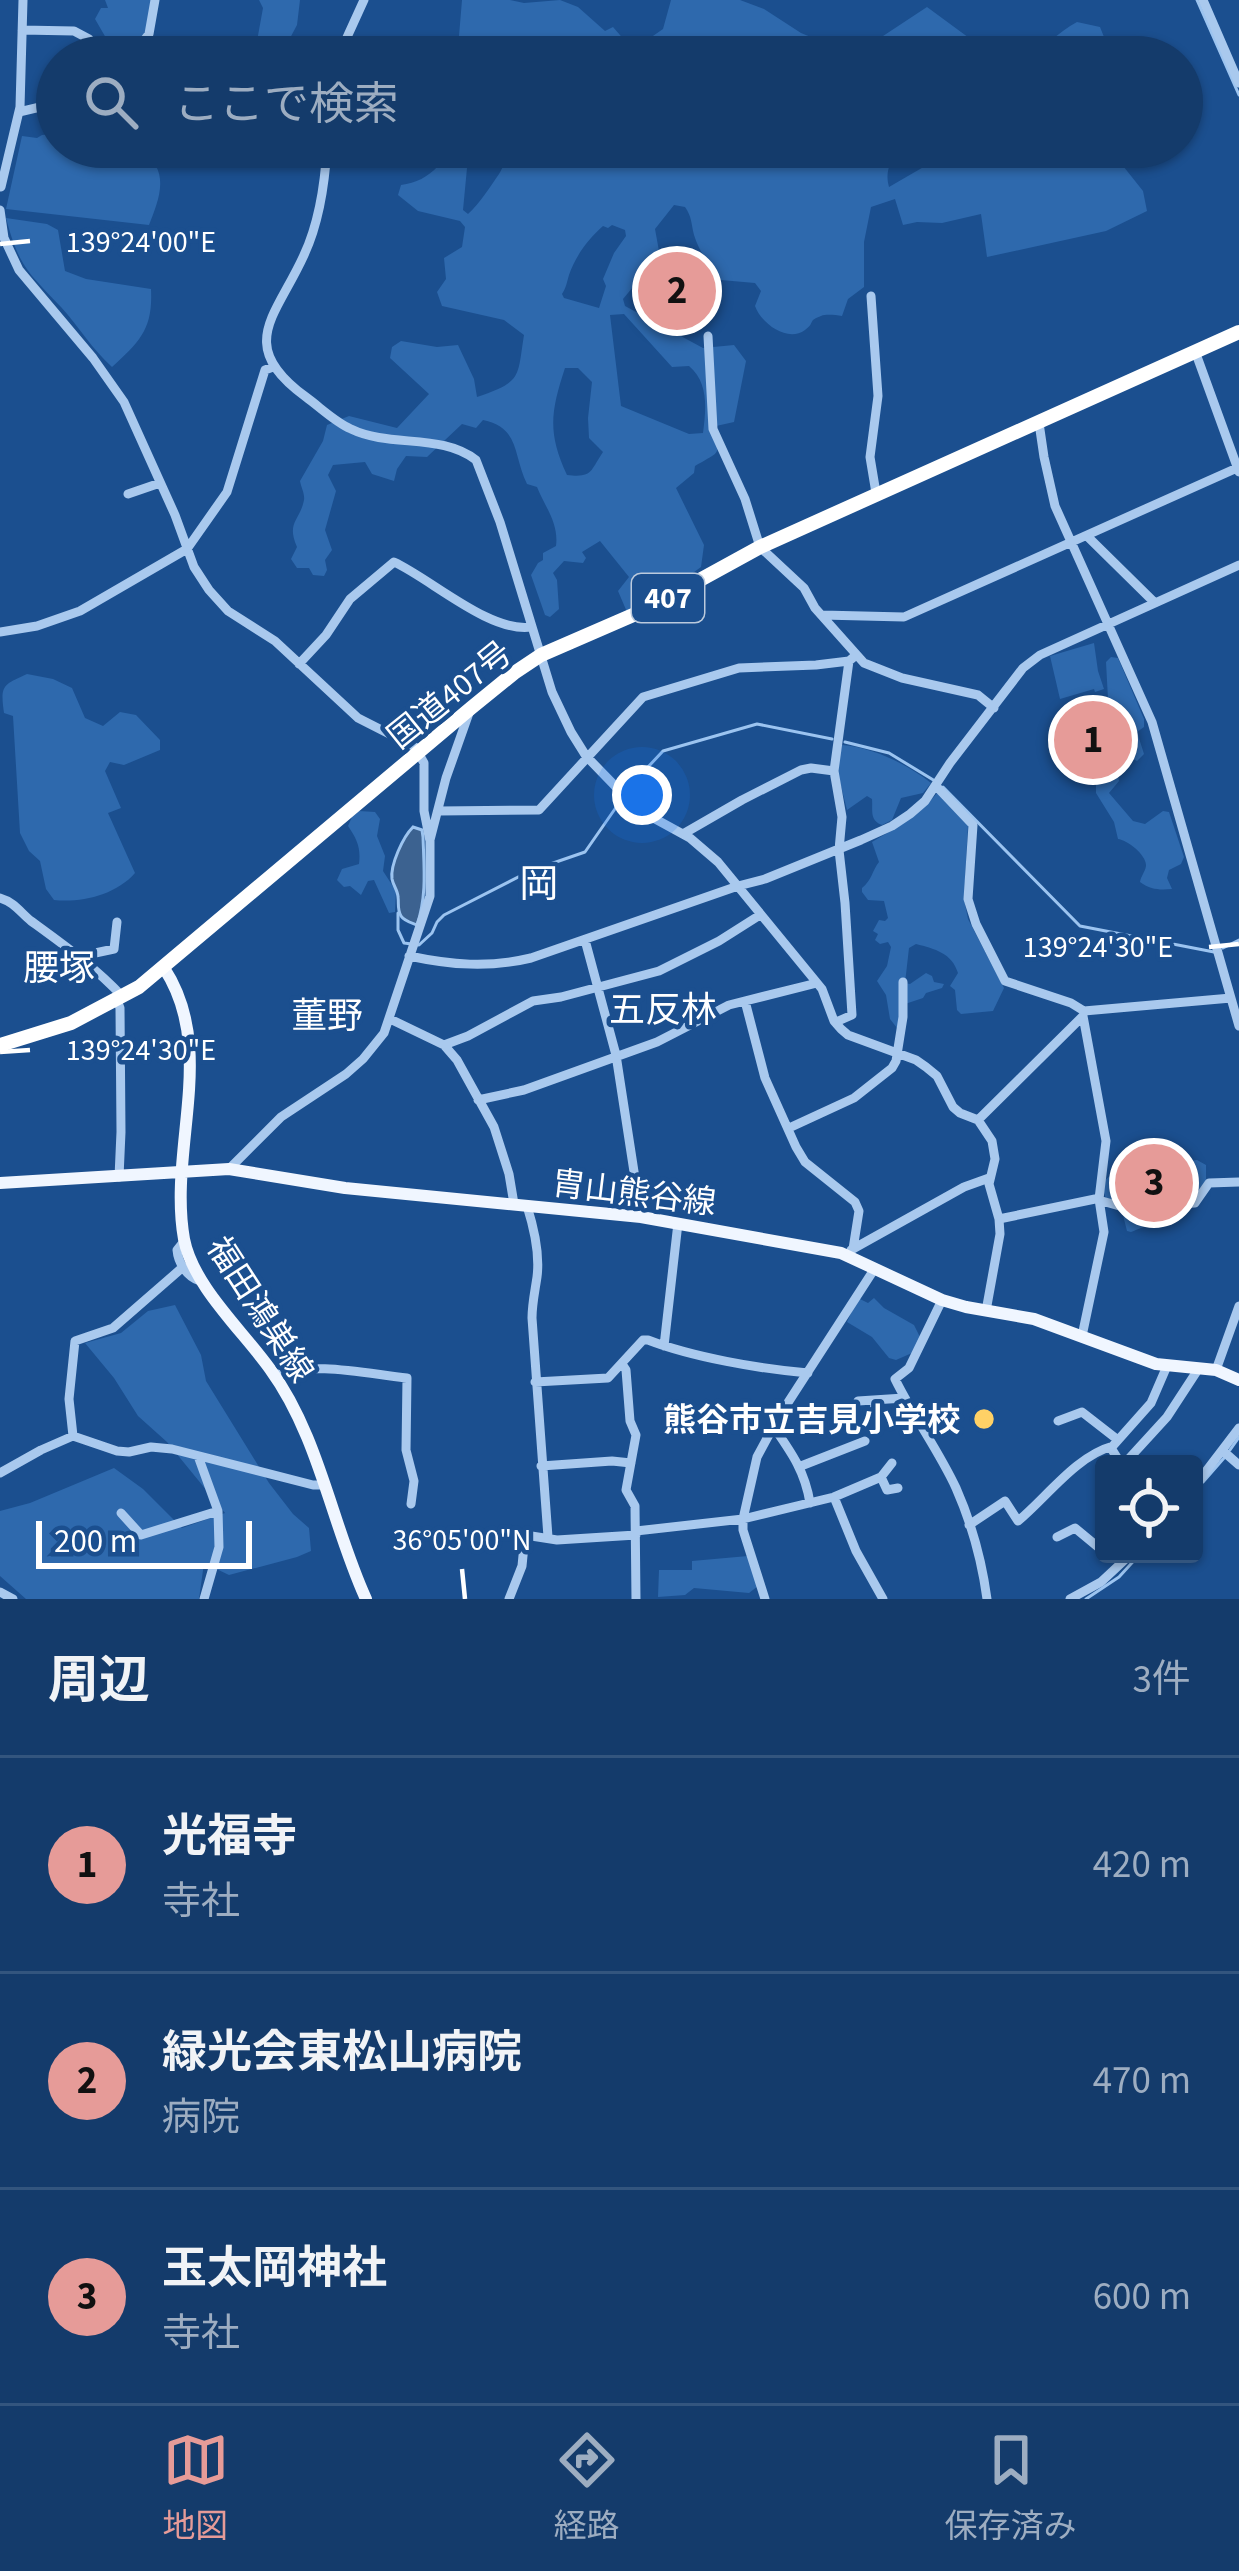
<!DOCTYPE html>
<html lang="ja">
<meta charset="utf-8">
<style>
body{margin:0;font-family:"Source Sans 3","Noto Sans JP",sans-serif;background:#214673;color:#f1f3f6}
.controls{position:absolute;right:36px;bottom:36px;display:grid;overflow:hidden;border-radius:12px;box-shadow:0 3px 9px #0004}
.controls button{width:108px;height:108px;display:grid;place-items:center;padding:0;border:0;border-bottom:3px solid #33557e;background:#143b6b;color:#f1f3f6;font:60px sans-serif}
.scale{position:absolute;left:36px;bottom:30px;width:216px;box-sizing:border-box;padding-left:12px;border:6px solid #fff;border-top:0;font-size:33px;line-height:42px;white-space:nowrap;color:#fff;-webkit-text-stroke:9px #1b4f8f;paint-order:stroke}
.you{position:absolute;left:642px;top:795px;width:42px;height:42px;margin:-30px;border:9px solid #fff;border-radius:50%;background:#1a73e8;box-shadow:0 0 0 18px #1a73e833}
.badge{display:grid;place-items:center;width:78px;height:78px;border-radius:50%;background:#e69b98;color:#111;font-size:39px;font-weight:700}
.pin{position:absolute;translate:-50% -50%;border:6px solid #fff;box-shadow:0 3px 12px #0006}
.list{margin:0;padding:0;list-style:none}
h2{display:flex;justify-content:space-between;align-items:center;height:156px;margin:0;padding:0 48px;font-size:51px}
h2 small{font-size:39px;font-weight:400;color:#9dadc1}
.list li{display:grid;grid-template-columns:78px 1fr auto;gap:36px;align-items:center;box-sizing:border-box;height:216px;padding:0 48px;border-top:3px solid #33557e}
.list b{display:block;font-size:45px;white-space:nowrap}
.list p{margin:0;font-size:39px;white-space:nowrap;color:#9dadc1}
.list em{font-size:39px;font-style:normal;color:#9dadc1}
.icon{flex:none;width:66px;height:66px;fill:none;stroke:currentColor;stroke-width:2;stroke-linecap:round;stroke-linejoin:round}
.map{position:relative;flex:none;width:1239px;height:1599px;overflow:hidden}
.search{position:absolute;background:#143b6b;box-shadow:0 3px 9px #0004;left:36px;right:36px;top:36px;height:132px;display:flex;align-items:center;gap:30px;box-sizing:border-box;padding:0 42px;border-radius:66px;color:#9dadc1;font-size:45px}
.sheet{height:804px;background:#143b6b}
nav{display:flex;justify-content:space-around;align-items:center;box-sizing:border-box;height:168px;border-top:3px solid #33557e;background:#143b6b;font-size:33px;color:#9dadc1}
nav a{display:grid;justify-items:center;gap:6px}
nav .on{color:#e69b98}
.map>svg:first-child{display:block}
.green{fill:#2e69ad;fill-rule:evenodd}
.water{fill:#3c6290;stroke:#9cc4f0;stroke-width:3}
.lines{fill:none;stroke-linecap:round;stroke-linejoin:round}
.stream{stroke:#9cc4f0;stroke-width:3}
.minor{stroke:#a9c9ee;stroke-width:9}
.major{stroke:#f0f6ff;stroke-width:12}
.highway{stroke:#fff;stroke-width:14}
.ticks{fill:none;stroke:#fff;stroke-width:4.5}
.poi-dot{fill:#ffd166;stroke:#1b4f8f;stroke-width:4.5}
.labels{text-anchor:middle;stroke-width:9;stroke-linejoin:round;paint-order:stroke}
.shield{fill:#1b4f8f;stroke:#bbcadd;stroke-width:3}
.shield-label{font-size:30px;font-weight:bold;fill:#fff}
.street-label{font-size:33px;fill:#fff;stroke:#1b4f8f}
.poi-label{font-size:33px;font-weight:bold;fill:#fff;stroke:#1b4f8f;text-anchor:end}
.neighbourhood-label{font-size:36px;fill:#fff;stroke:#1b4f8f}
.quarter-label{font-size:39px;fill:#fff;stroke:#1b4f8f}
.ticks-label{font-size:30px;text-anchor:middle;fill:#fff;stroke:#1b4f8f;stroke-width:9;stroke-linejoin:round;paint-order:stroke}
</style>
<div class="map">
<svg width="1239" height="1599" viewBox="0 0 1239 1599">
<rect width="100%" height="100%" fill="#1b4f8f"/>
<path class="green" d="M 105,0 L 152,0 L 145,34 L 127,57 L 96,57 L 96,51 L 106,47 L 106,38 L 95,19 L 101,8 L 108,8 Z
M 259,0 L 300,0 L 297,25 L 280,57 L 250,57 L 255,52 L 263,8 Z
M 462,0 L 510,0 L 524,3 L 560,0 L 578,7 L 605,31 L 613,27 L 626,42 L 637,47 L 663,29 L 671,0 L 740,0 L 764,9 L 801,33 L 835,47 L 847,57 L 458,57 L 462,44 L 459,36 Z
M 927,7 L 995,57 L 953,57 L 948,45 L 936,42 L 919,52 L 920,57 L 860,57 L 880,38 Z
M 1077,22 L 1100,27 L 1112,57 L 1024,57 C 1045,49 1058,32 1077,22 Z
M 53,134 L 57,136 L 57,147 L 104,147 L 108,158 L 135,159 L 156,166 C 166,184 156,207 149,225 L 6,209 L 22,136 L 37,138 L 42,135 Z
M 412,147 L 477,147 L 467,168 L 463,210 L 468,214 C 480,203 490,187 499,174 C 505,165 504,156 512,147 L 893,147 C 893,164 884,169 889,187 L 958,147 L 1108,147 L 1143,191 L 1147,211 L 1106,231 L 987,257 L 981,214 L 942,223 L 917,222 L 903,225 L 895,199 L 871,207 L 864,242 L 864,287 L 848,299 L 842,316 C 835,315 826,314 821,316 C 807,321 816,322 805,330 C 787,343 761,323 755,306 L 761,291 L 755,283 L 721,280 L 710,273 C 707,259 698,249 694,235 C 691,223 692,217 685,207 L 674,205 L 655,229 L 659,251 L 643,275 L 623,299 L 625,306 L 703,348 L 734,345 L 746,361 L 734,422 L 716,426 C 719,458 721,450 695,466 L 694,473 L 676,488 L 704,545 L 701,567 L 661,596 L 627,612 L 618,591 L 629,577 L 600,541 L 582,552 L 586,558 L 583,563 L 564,561 L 553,573 L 557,580 L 559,609 L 550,617 L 545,615 L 531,575 L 538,563 L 543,560 L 543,553 L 556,546 C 559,523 545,507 537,487 L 527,484 C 513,456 520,427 483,420 L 476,428 L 462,424 L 427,457 L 406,456 L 397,469 L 394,481 L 372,474 L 365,462 L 333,465 L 328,475 L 336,491 L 325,530 L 332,550 L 325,560 L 327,570 L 324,576 L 313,575 L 309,568 L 297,568 L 291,559 L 297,547 C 286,522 300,521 304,500 C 305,494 301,487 300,481 L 323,441 L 327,425 L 349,416 L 397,428 L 429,394 L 390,358 L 392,347 L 401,341 L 437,347 L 458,345 L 474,379 L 477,397 C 523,381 517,378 524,335 L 504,320 L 442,306 L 437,292 L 446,279 L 444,258 L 462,247 L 465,227 L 460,221 L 418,211 L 398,195 L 401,185 C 416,183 428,177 438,166 L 432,159 L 411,153 ZM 612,225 L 625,230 L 626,236 L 614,253 L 603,279 L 606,286 L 599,308 L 564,298 L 562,294 C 566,288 567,282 569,275 C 575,257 588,239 603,226 L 608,228 ZM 624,314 L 672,367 L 689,366 C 709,383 706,409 703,433 L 689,434 L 621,406 L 610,315 ZM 565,368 L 578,368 L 592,382 L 588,418 L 589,438 L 603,452 C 590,471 593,478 567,475 C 547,432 551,411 565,368 Z
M 6,218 L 47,224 L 58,230 L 65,271 L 86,279 L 151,289 C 153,329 140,341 112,367 C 92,349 79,327 61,307 C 28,272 19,267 6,218 Z
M 1094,643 L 1098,671 L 1104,689 L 1095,692 L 1094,689 L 1060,699 L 1050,656 Z
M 1111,657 L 1118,658 L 1144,719 L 1144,727 L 1137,732 L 1144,754 L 1137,761 L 1131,758 L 1118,776 L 1119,781 L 1109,793 L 1133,821 L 1145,824 L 1163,811 L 1169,812 L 1184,857 L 1181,864 L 1169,870 L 1167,878 L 1172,889 C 1160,890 1151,890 1140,882 C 1141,876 1145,872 1146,866 C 1147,855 1127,840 1118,839 L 1114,822 L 1096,793 L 1096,778 L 1115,760 L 1101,730 L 1108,699 L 1106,662 Z
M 27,674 L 53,679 L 72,688 L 85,718 L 103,726 L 120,712 L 136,715 L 160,740 L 160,750 L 124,765 L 110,762 L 105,771 L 121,808 L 108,813 L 135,873 C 116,895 81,903 54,900 L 46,889 L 40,861 L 29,851 L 20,833 L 13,716 L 4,713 C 0,685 3,685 27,674 Z
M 842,745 C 872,747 907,764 931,783 L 923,793 L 901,798 L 892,820 L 882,825 C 869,820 873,810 872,799 L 867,796 L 847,810 L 837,770 Z
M 937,793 L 968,825 L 964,899 L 968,919 L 1004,988 L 993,1011 L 961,1014 L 957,1010 L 955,990 L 950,986 L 958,973 C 952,953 935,949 916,944 L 909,948 L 905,983 L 910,984 L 926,973 L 932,976 L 934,982 L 944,984 L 942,988 L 926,993 L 923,998 L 902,1005 L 897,1028 L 890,1019 L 886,995 L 877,981 L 887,966 L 891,947 L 888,942 L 880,944 L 875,940 L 878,934 L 873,931 L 879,920 L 885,921 L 888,918 L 884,901 L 868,900 L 862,892 L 862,888 C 872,880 872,871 879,862 L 872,842 C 897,827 919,816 937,793 Z
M 359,811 L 375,812 L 380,819 L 377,836 L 385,856 L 383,871 L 396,891 L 395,912 L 389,913 L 374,880 L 368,881 L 361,895 L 350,886 L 344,887 L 337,880 L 342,869 L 359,864 C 361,848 357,839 348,826 L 352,817 Z
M 1197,1160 L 1206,1165 L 1206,1181 L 1195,1199 L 1173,1203 L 1159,1228 C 1140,1226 1147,1226 1131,1232 L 1127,1231 L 1120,1203 L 1106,1199 L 1103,1189 L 1104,1181 L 1118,1169 Z
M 858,1298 L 868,1303 L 874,1298 L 884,1308 L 914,1325 L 921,1339 L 912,1353 L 896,1360 L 889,1358 L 872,1337 L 847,1322 Z
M 175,1305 L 201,1355 L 206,1381 L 269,1483 L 293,1514 L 309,1528 L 311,1551 L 297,1557 L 229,1575 L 204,1563 L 199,1599 L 26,1599 L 0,1576 L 0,1511 L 30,1503 L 114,1468 L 143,1489 L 182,1528 L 225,1513 L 167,1442 L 138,1416 L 114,1378 L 85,1343 L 121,1333 L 148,1311 Z
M 748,1556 L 758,1586 L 749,1593 L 694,1588 L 685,1595 L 658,1597 L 659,1570 L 692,1570 L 692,1561 Z"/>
<path class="water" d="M 413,827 L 422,830 L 423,837 C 424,868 427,896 417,925 C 412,923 404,921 401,916 C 397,909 399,904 398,897 C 398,891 393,885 392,879 C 390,865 403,837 413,827 Z"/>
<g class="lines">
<path class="stream" d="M 1197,0 L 1239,95
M 845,742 L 889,753 L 935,781
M 943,787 L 1080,926 L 1214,952
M 398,913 L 398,930 L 404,943 L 419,945 L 432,933 L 437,922 L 444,915 L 530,871 L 585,852 L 633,783 L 663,751 L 757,724 L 832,739
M 1223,948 L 1239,940
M 1230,1450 L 1239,1437
M 1203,1482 L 1224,1458
M 1086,1599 L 1119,1577 L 1140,1554"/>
<path class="minor" d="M 1203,0 L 1239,83
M 22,30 L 74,31 L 89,39
M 131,57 L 149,34 L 155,0
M 338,57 L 364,0
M 19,112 L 57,103
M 327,147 C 325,182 319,223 304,255 C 276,317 235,345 306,397 C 321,408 335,422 351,429 C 390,448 442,433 476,460 L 500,522 L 552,692 L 571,732 L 586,756 L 619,790 L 648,815 L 690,838 L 718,862 L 822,989 L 834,1021 L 841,1029 L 848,1035 L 916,1060 L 926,1067 L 937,1076 L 953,1107 L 960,1113 L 978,1120 L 992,1141 L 995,1159 L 989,1184 L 999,1219 L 1000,1234 L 986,1311
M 395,147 L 404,151
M 1,187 L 20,107 L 23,0
M 0,210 L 4,238 L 19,270 L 93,358 L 124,402 L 175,515 L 194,567 L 209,590 L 228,611 L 275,641 L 358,718 L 415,747 L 424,763 L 424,811 L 430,841 L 430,896 L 384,1033 L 363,1059 L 346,1074 L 281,1117 L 229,1169
M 871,296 L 878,396 L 870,457 L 876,493
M 708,336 L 713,429 L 745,499 L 760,547 L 804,588 L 815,608 L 864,663 L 902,678 L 978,695 L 994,708
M 1195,351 L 1239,472
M 1039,423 L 1044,457 L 1055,506 L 1152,722 L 1239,1026
M 128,494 L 160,483
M 1087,536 L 1154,602
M 822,615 L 904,617 L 1239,467
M 0,632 L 37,626 L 80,611 L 187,549 L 227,492 L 265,370 L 273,367
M 299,664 L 326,635 L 350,599 L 394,562 C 431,579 490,633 531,627
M 936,786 L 973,825 L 968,899 L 976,924 L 1005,981 L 1071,1003 L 1084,1011 L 1231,998
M 439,811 L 539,810 L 643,697 L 739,668 L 816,665 L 849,661 L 855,656
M 683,834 L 742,800 L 801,770 L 811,768 L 834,771
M 430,840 L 446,778 L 469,713
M 0,898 C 14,902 20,912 31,921 C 64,945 95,967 123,997
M 585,940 L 616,1055 L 641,1217
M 81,956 L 114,949 L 117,922
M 409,956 C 451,965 489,968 531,958 L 738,886 L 765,879 L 861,840 L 892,826 L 910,814 L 925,801 L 950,763 L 1023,668 L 1040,655 L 1239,565
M 117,1000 L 120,1008 L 121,1132 L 119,1177
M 745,1001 L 765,1078 L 796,1147 L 805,1162 L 855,1202 L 859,1211 L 853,1249
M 390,1019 L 444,1045 L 457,1060 L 494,1127 L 509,1174 L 514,1204
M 836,1022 L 852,1015 L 845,903 L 839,850 L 842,817 L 834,771 L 849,661
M 444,1045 L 468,1036 L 533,1001 L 561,997 L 659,971 L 719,941 L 760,915
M 478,1100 L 524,1090 L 657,1042 L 729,1005 L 817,983
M 978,1120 L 1083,1016
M 789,1128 L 854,1098 L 892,1068 L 896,1061 L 903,1017 L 903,982
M 527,1206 C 534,1228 540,1254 537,1277 C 535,1291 532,1304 532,1318 L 548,1537
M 999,1219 L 1095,1199 L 1123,1207 L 1195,1203 L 1209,1183 L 1239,1182
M 185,1240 L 177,1250 C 178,1263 187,1277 200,1281
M 851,1250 L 964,1187 L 989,1178
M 942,1300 L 909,1368 L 895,1379 C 913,1416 939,1451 956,1488 C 971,1522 982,1562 987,1599
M 1082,1336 L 1104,1232 L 1099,1199 L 1106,1141 L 1083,1016
M 664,1346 L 678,1223
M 622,1364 L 626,1370 L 630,1421 L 636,1435 L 626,1490 L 635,1506 L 636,1599
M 1216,1370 L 1239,1306
M 275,1375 C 311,1361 368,1374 407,1378 L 406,1450 L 414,1481 L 411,1504
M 535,1382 L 608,1378 L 643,1340 L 648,1340 C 692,1357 760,1369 808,1373
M 858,1401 L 904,1398
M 874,1421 L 875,1400
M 1058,1421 L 1082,1412 L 1118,1440
M 773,1426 C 791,1452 805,1471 810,1503
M 73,1436 L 69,1399 L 75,1341 L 113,1328 L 183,1267
M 1223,1451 L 1239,1465
M 198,1456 L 218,1511 L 219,1547 L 204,1599
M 1121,1464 L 1111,1448 L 1151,1403 L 1167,1366
M 1124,1464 L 1167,1417 L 1199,1368
M 541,1466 L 612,1461 L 631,1463
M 801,1466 L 865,1441
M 0,1473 L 41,1450 L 73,1436 L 117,1451 L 129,1452 L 151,1447 L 172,1449 L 313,1485 L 324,1485
M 881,1477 L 887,1490 L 898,1488
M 1194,1487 L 1239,1428
M 834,1497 L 881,1477 L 892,1463
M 121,1513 L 141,1535 L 218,1511
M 969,1525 L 1005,1501 L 1018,1521 C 1047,1497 1076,1456 1113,1446
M 636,1531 L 743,1519 L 834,1497 L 856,1551 L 883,1599
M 1057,1537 L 1075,1528 L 1104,1552
M 0,1592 L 13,1599
M 509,1599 L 522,1566 L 525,1535 L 557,1540 L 636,1535
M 765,1599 L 743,1530 L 743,1519 L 757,1457 L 778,1418 L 875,1268
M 1070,1599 L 1101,1582 L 1131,1554"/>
<path class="major" d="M 164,968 C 218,1050 168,1149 184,1239 C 193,1286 243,1331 270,1369 C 319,1436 332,1525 366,1599
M 0,1183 L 229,1169 L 345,1188 L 641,1217 L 841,1253 L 942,1300 L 966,1307 L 1034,1319 L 1156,1364 L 1216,1370 L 1239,1380"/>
<path class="highway" d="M 0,1045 L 71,1023 L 139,987 L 471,708 L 514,673 L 541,655 L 647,609 L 760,547 L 1239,332"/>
</g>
<path class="ticks" d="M 0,244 L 30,241M 1209,947 L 1239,944M 0,1052 L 30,1050M 462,1569 L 465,1599"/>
<circle class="poi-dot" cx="984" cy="1419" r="12"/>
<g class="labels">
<rect class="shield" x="632" y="574" width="72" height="48" rx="9"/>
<g class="shield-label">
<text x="668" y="608">407</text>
</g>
<g class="street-label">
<text transform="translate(449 694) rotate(-39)" y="12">国道407号</text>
<text transform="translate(634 1192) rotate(7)" y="12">胄山熊谷線</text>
<text transform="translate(261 1309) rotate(57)" y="12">福田鴻巣線</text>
</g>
<g class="poi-label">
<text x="960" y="1431">熊谷市立吉見小学校</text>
</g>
<g class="neighbourhood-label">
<text x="59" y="980">腰塚</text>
<text x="663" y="1022">五反林</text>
<text x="327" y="1028">董野</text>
</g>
<g class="quarter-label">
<text x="539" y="897">岡</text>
</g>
</g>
<g class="ticks-label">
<text x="141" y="252">139°24'00"E</text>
<text x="1098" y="957">139°24'30"E</text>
<text x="141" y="1060">139°24'30"E</text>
<text x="462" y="1550">36°05'00"N</text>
</g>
</svg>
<div class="controls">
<button><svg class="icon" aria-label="locate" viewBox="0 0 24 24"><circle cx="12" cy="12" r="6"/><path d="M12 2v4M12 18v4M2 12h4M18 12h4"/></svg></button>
</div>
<div class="scale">200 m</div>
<div class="you"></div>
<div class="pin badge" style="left:1093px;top:740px">1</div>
<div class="pin badge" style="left:677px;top:291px">2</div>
<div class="pin badge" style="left:1154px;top:1183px">3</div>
<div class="search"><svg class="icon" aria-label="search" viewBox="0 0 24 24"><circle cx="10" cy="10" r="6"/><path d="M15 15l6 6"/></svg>ここで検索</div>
</div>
<section class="sheet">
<h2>周辺<small>3件</small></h2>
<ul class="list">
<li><span class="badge">1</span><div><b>光福寺</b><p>寺社</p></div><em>420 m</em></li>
<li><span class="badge">2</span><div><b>緑光会東松山病院</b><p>病院</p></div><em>470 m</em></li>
<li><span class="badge">3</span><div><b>玉太岡神社</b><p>寺社</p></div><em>600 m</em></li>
</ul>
</section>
<nav>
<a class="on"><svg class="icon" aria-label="map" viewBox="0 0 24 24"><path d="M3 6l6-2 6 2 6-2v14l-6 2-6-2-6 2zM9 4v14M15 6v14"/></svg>地図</a>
<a><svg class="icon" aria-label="directions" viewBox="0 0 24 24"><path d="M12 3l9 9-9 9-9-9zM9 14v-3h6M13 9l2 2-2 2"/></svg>経路</a>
<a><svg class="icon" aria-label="saved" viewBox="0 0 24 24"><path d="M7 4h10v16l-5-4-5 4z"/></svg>保存済み</a>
</nav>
